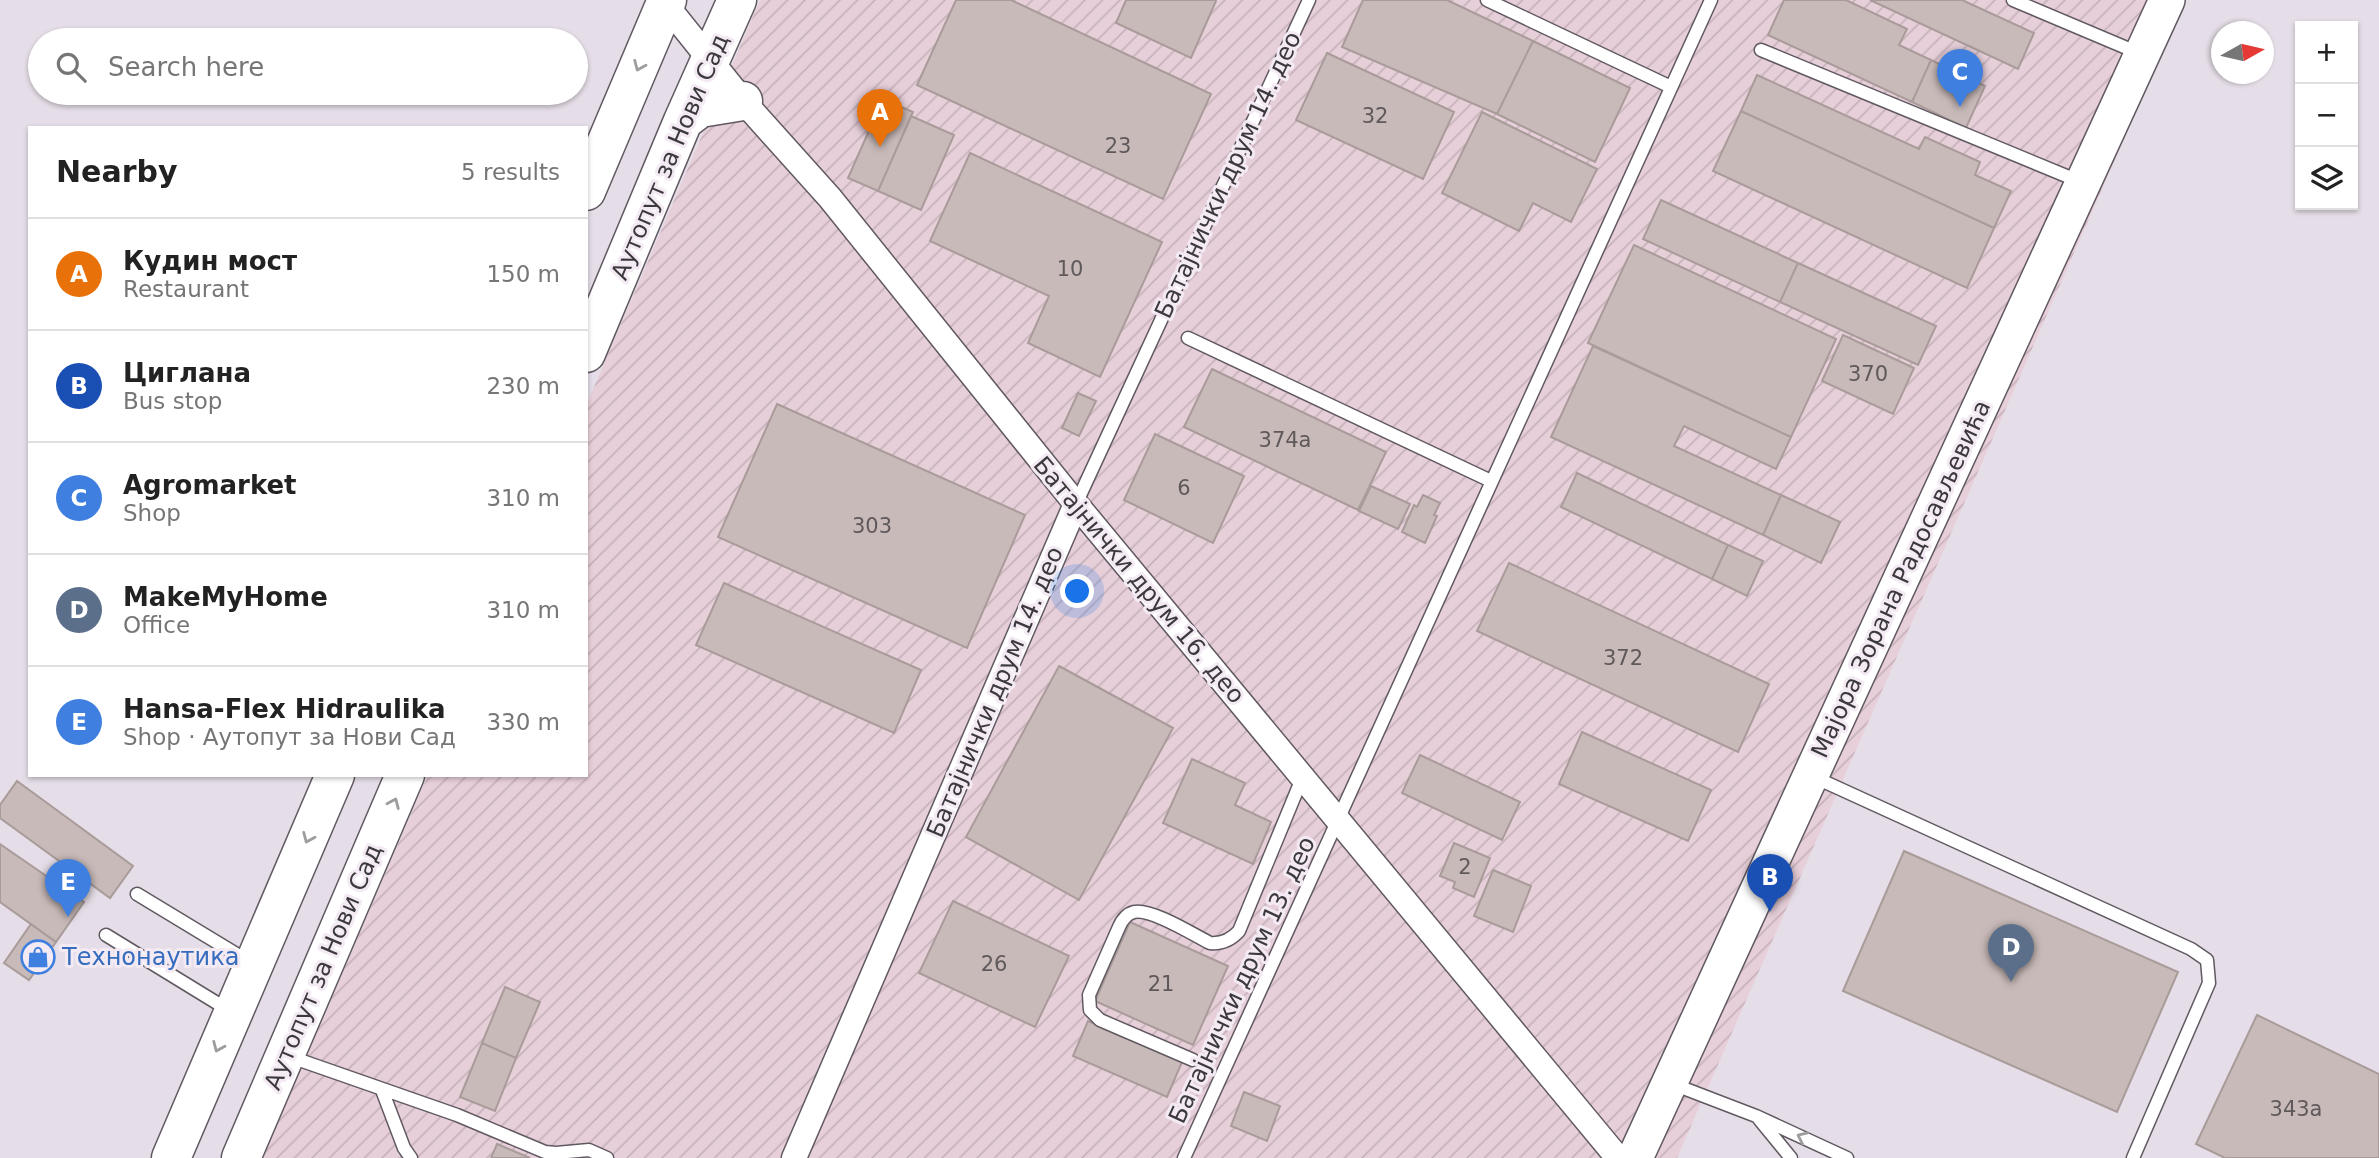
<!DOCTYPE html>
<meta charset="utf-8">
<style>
body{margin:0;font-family:"DejaVu Sans",sans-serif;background:#f6f6f6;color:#222}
.controls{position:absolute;right:21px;top:21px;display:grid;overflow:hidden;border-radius:0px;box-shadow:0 2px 5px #0004}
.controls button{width:63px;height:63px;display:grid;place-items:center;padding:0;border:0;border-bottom:2px solid #e0e0e0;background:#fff;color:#222;font:35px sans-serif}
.compass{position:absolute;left:2211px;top:21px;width:63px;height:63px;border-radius:50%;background:#fff;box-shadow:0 2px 5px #0004;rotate:82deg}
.you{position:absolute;left:1078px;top:592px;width:24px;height:24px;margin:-18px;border:5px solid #fff;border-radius:50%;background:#1a73e8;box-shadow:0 0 0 10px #1a73e833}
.badge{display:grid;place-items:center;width:46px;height:46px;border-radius:50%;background:#2563eb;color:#fff;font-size:23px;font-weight:700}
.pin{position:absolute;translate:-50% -58px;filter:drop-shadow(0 2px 4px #0008)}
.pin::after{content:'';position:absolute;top:37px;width:24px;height:21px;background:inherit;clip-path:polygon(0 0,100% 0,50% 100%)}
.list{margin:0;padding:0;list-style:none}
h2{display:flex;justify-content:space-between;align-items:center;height:91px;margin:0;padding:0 28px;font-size:30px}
h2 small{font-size:23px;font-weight:400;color:#767676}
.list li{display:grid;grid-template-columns:46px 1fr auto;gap:21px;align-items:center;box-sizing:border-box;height:112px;padding:0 28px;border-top:2px solid #e0e0e0}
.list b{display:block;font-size:26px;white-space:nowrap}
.list p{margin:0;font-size:23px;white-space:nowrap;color:#767676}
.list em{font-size:23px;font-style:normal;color:#767676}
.icon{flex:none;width:38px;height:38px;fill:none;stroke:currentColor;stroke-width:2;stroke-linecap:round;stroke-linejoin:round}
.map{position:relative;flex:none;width:2379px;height:1158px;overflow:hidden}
.search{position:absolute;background:#fff;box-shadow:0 2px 5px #0004;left:28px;top:28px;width:560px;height:77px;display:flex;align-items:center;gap:18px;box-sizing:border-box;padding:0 24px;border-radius:38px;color:#767676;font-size:26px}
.panel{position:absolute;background:#fff;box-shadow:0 2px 5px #0004;left:28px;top:126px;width:560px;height:651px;border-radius:0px}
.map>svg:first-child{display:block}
.industrial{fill:url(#industrial-furrows)}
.building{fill:#c8bab8;stroke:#a89b99;stroke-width:2}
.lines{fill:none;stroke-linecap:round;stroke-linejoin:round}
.lane-casing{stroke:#615962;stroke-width:15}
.street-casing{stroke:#615962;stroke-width:27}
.secondary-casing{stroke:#615962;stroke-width:38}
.primary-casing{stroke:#615962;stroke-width:41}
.lane{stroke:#fff;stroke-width:12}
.street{stroke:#fff;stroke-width:24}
.secondary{stroke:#fff;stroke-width:35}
.primary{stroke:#fff;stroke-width:38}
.oneway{stroke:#9e9c9e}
.labels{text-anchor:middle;stroke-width:6;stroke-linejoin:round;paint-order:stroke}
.number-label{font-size:21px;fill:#5f595b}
.street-label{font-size:24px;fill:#3c393c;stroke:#f3eaf4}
.shop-label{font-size:24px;fill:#366cbe;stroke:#f3eaf4;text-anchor:start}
</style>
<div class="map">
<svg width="2379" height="1158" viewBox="0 0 2379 1158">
<defs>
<pattern id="industrial-furrows" width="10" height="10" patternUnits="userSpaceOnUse" patternTransform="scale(1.75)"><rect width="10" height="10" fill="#e7cfd9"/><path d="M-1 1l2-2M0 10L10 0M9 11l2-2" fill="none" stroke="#c7b2bb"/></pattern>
</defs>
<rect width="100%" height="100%" fill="#e5dde7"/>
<path class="industrial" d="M 760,0 L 2185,0 L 1677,1158 L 263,1158 L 428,775 L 586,775 L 586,406 Z"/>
<path class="building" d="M 956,0 L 1011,0 L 1211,94 L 1163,199 L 917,85 Z
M 1126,0 L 1215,0 L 1216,1 L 1191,58 L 1116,23 Z
M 1363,0 L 1447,0 L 1533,41 L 1497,114 L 1342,47 Z
M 1784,0 L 1846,0 L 1907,29 L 1899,45 L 1931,60 L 1912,102 L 1768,35 Z
M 1870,0 L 1962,0 L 2034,33 L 2018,69 Z
M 1533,41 L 1630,88 L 1595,162 L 1497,114 Z
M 1327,53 L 1454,112 L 1423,179 L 1296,120 Z
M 1931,60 L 1985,86 L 1966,128 L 1912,102 Z
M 1757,75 L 1919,149 L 1925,137 L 1980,162 L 1975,175 L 2011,191 L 1994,228 L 1741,111 Z
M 883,99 L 913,112 L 878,191 L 848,178 Z
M 1741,111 L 1994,228 L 1967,288 L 1713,171 Z
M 1482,112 L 1597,169 L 1571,222 L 1533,203 L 1519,231 L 1442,193 Z
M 911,116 L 954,135 L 921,210 L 878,191 Z
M 970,153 L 1162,242 L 1100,377 L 1028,343 L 1049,296 L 930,241 Z
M 1661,200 L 1798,263 L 1780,302 L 1643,239 Z
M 1634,245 L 1836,339 L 1791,437 L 1588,343 Z
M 1798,263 L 1936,326 L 1918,365 L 1780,302 Z
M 1843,335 L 1914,368 L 1893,414 L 1822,381 Z
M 1593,346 L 1791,437 L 1776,469 L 1684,426 L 1674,446 L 1781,495 L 1763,535 L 1551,437 Z
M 1212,369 L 1386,452 L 1358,510 L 1184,427 Z
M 1078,393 L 1096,401 L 1079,436 L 1062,428 Z
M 777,404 L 1025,515 L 967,648 L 718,537 Z
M 1155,434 L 1244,476 L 1213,543 L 1124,500 Z
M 1577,473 L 1728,545 L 1712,579 L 1561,507 Z
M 1371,486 L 1410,504 L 1398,529 L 1359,511 Z
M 1423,495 L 1440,503 L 1434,515 L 1437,516 L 1425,543 L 1402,532 L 1414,505 L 1417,507 Z
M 1781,495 L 1840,522 L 1821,563 L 1763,535 Z
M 1728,545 L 1763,561 L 1747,596 L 1712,579 Z
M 1509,563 L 1769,684 L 1738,752 L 1477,631 Z
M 724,583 L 921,670 L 894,733 L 696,645 Z
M 1059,666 L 1173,728 L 1079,900 L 966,837 Z
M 1582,732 L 1711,790 L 1688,841 L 1559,784 Z
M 1420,755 L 1520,802 L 1502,840 L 1402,793 Z
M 1192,759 L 1245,783 L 1235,805 L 1271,822 L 1253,864 L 1163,823 Z
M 17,781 L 133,866 L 110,898 L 0,818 L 0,805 Z
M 1454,843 L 1490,858 L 1474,897 L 1453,888 L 1455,882 L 1440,876 Z
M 0,844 L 84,902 L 56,942 L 0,902 Z
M 1904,851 L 2178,972 L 2117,1112 L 1843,991 Z
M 1493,870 L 1531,886 L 1513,932 L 1474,916 Z
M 953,901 L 1069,956 L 1035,1027 L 919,973 Z
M 1130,922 L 1228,966 L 1193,1045 L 1095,1001 Z
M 31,924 L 56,942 L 29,980 L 4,963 Z
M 505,987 L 540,1002 L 516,1058 L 482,1043 Z
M 2257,1015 L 2379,1074 L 2379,1158 L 2225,1158 L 2196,1144 Z
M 1088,1021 L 1182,1062 L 1167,1097 L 1073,1056 Z
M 482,1043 L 516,1058 L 495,1111 L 460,1097 Z
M 1244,1092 L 1280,1106 L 1267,1141 L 1231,1126 Z
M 497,1144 L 530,1158 L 491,1158 Z"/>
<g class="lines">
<defs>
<path id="lane" d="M 1487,0 L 1671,87
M 2013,0 L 2141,54
M 1761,50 L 2081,182
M 1188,338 L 1491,481
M 1076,504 L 1309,0
M 1814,777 L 2191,949 L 2207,960 L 2209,983 L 2133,1158
M 137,894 L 251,963
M 106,935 L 230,1011
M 288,1056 L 457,1115 L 545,1152 L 556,1153 L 589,1150 L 607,1158
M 1193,1060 L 1100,1020 L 1090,1010 L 1089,995 L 1119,927 C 1122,920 1126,914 1134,912 C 1151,908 1194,935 1210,943 C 1222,944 1231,940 1239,931 L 1303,776
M 1670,1083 L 1756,1116 L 1847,1158
M 382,1090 L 404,1148 L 411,1158
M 1759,1119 L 1791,1158
M 1184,1158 L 1711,0"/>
<path id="street" d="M 662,0 L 743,101 L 830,198 L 1076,504 L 1618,1158
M 794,1158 L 1076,504"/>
<path id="secondary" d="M 1635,1158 L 2167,0"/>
<path id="primary" d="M 683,121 L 700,108 L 743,101
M 586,191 L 667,0
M 586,353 L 683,121 L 737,0
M 171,1158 L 335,775
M 241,1158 L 405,775"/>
</defs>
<use href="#lane" class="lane-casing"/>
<use href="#street" class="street-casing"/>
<use href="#secondary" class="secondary-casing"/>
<use href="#primary" class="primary-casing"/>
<use href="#lane" class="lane"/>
<use href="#street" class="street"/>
<use href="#secondary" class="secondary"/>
<use href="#primary" class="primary"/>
</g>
<defs><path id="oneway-chevron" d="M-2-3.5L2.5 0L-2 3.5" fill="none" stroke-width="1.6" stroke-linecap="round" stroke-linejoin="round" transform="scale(1.75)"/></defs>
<g class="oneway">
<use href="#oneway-chevron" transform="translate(639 66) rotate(113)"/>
<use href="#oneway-chevron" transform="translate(394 803) rotate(-67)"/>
<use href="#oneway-chevron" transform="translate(308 838) rotate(113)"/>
<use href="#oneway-chevron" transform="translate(218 1047) rotate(113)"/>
<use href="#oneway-chevron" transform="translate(1802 1137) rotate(-155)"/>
</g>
<defs>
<symbol id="shop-ring" viewBox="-11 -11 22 22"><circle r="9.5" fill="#f3eaf4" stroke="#3f7fe0" stroke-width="1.5"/><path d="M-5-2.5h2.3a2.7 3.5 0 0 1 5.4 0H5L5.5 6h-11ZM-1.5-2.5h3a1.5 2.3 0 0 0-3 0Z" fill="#3f7fe0"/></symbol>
</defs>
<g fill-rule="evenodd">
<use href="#shop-ring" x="19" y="938" width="38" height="38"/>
</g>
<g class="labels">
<g class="number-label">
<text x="1375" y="123">32</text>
<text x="1118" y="153">23</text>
<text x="1070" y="276">10</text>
<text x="1868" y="381">370</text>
<text x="1285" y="447">374a</text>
<text x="1184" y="495">6</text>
<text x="872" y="533">303</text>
<text x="1623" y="665">372</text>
<text x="1465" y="874">2</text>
<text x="994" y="971">26</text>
<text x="1161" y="991">21</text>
<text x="2296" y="1116">343a</text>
</g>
<g class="street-label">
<text transform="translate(670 157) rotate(-67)" y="8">Аутопут за Нови Сад</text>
<text transform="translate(1228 175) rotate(-65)" y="8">Батајнички друм 14. део</text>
<text transform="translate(1901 579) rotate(-65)" y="8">Мајора Зорана Радосављевића</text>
<text transform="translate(1139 580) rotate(50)" y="8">Батајнички друм 16. део</text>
<text transform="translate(995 692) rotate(-67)" y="8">Батајнички друм 14. део</text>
<text transform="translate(323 967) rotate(-67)" y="8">Аутопут за Нови Сад</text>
<text transform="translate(1242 980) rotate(-65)" y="8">Батајнички друм 13. део</text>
</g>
<g class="shop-label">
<text x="62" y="965">Технонаутика</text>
</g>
</g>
</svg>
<div class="controls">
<button>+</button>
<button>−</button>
<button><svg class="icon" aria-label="layers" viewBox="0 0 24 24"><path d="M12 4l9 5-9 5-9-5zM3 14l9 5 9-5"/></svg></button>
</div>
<svg class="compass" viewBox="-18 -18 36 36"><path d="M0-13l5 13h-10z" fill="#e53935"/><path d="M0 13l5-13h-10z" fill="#767676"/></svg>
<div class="you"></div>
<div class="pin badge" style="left:880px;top:147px;background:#e8710a">A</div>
<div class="pin badge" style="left:1770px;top:912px;background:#1a4fb4">B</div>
<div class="pin badge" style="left:1960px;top:107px;background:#3f7fe0">C</div>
<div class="pin badge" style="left:2011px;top:982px;background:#5c6f8a">D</div>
<div class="pin badge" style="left:68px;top:917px;background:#3f7fe0">E</div>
<div class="search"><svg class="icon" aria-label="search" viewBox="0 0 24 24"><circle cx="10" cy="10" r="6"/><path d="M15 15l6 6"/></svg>Search here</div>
<section class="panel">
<h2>Nearby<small>5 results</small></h2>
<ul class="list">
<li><span class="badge" style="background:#e8710a">A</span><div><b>Кудин мост</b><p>Restaurant</p></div><em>150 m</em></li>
<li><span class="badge" style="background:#1a4fb4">B</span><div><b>Циглана</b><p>Bus stop</p></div><em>230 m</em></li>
<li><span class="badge" style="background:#3f7fe0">C</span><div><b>Agromarket</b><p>Shop</p></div><em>310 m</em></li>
<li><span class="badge" style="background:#5c6f8a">D</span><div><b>MakeMyHome</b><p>Office</p></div><em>310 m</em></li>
<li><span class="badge" style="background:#3f7fe0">E</span><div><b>Hansa-Flex Hidraulika</b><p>Shop · Аутопут за Нови Сад</p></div><em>330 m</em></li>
</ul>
</section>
</div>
